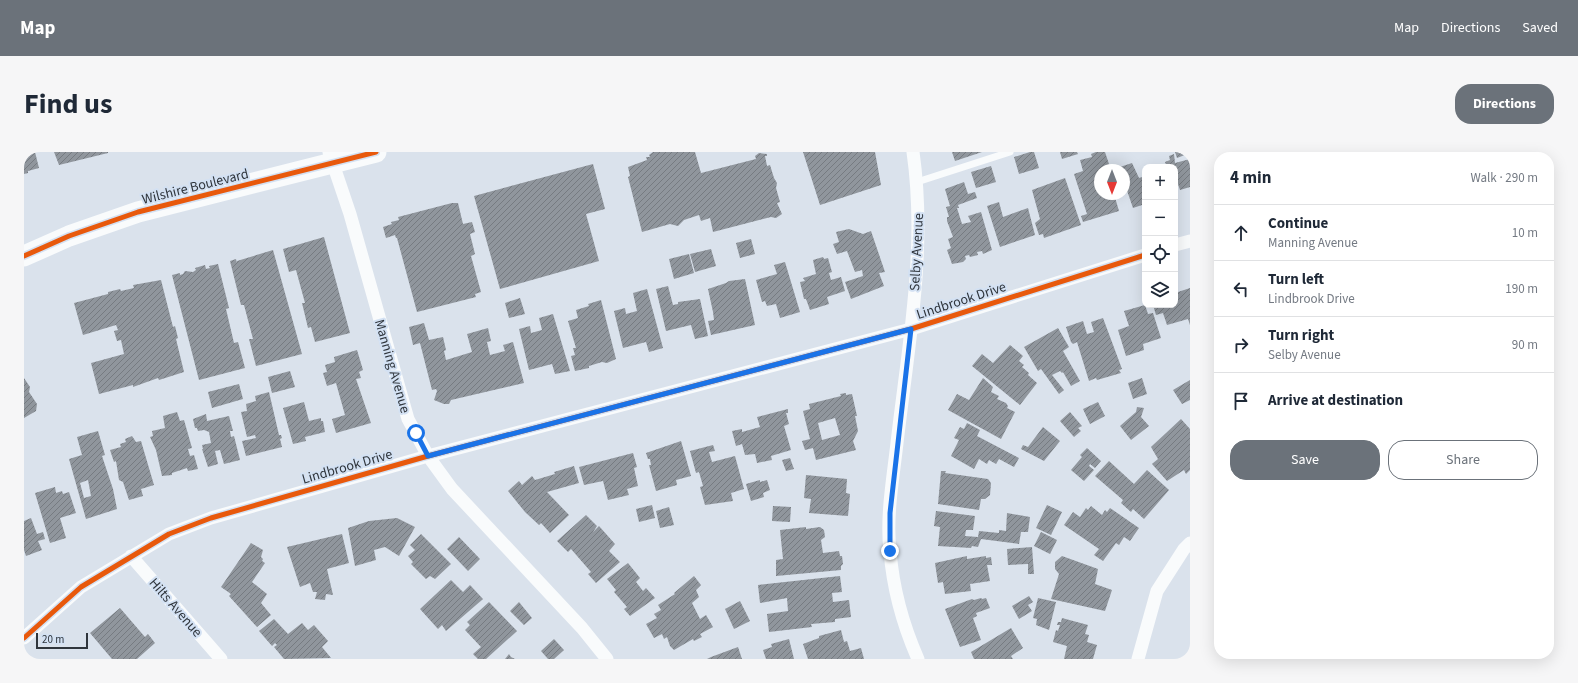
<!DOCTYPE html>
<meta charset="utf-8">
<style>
body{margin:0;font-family:"Source Sans 3",sans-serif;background:#f6f6f7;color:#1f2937}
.controls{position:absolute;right:12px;top:12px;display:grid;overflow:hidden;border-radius:8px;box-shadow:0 4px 16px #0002}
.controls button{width:36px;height:36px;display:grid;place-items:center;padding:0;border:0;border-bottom:1px solid #e0e1e3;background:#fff;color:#1f2937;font:20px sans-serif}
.compass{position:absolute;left:1070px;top:12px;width:36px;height:36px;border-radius:50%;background:#fff;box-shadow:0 4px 16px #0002;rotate:180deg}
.scale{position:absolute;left:12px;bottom:10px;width:52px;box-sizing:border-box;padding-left:4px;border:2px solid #2f353c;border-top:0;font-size:11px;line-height:14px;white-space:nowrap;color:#2f353c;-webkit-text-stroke:3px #d3e1f3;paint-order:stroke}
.stop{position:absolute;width:12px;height:12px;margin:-9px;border:3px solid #1a73e8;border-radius:50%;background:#fff}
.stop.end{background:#1a73e8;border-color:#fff;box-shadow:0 1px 4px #0008}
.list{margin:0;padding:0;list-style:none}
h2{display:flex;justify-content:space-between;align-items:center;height:52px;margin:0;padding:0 16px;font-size:17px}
h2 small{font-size:13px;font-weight:400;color:#747a83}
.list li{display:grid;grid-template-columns:26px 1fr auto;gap:12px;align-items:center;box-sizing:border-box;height:56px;padding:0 16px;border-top:1px solid #e0e1e3}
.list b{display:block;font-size:15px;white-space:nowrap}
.list p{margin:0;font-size:13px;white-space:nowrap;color:#747a83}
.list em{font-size:13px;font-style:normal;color:#747a83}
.actions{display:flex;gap:8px;padding:12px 16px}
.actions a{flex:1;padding:9px 0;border:1px solid #6b727a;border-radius:16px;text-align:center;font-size:14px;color:#6b727a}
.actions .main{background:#6b727a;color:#fff}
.icon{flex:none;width:22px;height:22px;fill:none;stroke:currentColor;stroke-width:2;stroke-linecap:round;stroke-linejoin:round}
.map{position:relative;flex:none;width:1166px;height:507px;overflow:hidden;border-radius:16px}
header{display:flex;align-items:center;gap:24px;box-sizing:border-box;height:56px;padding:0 20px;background:#6b727a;color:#fff}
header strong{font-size:19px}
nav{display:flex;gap:22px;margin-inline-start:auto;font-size:14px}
.intro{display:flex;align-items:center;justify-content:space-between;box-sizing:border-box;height:96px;padding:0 24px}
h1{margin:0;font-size:28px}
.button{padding:10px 18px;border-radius:16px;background:#6b727a;color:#fff;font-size:14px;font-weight:700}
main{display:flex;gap:24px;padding:0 24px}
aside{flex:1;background:#fff;border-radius:16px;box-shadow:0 4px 16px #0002}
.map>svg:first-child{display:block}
.building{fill:url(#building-hatch);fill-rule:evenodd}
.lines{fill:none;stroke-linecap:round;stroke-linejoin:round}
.lane{stroke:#f9fbfc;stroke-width:7}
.street{stroke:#f9fbfc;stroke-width:13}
.primary{stroke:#f9fbfc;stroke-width:21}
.cycleway-casing{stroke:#d3e1f3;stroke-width:8}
.cycleway{stroke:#e8590c;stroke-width:5}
.route{stroke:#1a73e8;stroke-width:5}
.labels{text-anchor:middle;stroke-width:4;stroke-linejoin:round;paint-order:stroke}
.street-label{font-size:14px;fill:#2f353c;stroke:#d3e1f3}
</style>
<header>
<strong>Map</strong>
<nav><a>Map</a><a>Directions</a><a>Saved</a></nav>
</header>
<div class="intro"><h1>Find us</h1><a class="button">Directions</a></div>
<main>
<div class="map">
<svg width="1166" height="507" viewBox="0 0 1166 507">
<defs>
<pattern id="building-hatch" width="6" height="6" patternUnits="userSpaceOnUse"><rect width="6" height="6" fill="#90969d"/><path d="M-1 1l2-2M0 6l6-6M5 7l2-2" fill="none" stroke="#767b81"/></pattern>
</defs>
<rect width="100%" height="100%" fill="#dae2ec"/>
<path class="building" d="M 0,0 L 11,0 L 15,16 L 4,19 L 4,21 L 0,22 Z
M 30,0 L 84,0 L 84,1 L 35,13 Z
M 629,0 L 671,0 L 677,21 L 732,7 L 731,4 L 735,1 L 743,2 L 743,4 L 741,4 L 743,14 L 746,13 L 750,26 L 753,31 L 752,36 L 756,50 L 753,51 L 758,62 L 752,66 L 747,65 L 689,80 L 686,66 L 677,69 L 675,63 L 660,68 L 654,74 L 646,72 L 618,80 L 604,25 L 606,24 L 604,15 L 623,8 L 622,5 L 626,5 L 625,3 Z
M 779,0 L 851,0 L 857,33 L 796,53 Z
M 928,0 L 958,0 L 931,9 Z
M 1006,0 L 1010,0 L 1015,16 L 995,22 L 990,5 Z
M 1036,0 L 1053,0 L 1054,2 L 1038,7 Z
M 1072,0 L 1081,0 L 1087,18 L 1076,18 L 1076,42 L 1090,42 L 1095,59 L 1059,70 L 1057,64 L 1063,62 L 1050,22 L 1059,19 L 1056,8 L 1068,5 L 1067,2 Z
M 1151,0 L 1166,0 L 1166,1 L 1153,6 Z
M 1150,2 L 1151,11 L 1166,7 L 1166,35 L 1156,38 L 1154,32 L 1151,33 L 1151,15 L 1143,15 L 1141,10 L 1146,8 L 1145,4 Z
M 1108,11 L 1115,26 L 1121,24 L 1121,52 L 1109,56 L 1100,30 L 1100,18 L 1097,18 L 1096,15 Z
M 569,12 L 581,57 L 562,62 L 575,109 L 476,137 L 450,44 Z
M 967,14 L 972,30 L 952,36 L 947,20 Z
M 1041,26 L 1057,73 L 1020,86 L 1019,82 L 1015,83 L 1011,71 L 1016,67 L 1008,38 Z
M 940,30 L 944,42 L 951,40 L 953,46 L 934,53 L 935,56 L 933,56 L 938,72 L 947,70 L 944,64 L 957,60 L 968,98 L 959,102 L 958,99 L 953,100 L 954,103 L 946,105 L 945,103 L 941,104 L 942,107 L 939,110 L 928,112 L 923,98 L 927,96 L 924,87 L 929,85 L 923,69 L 923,65 L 925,65 L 922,55 L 926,54 L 921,37 Z
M 975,50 L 979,65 L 1004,56 L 1011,83 L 976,95 L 963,54 Z
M 428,51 L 434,51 L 439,72 L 448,70 L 451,80 L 446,82 L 451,102 L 447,104 L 457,140 L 451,142 L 452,145 L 393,160 L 373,86 L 372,86 L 371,83 L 362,86 L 359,75 L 368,72 L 367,70 L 375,68 L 374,65 Z
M 825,77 L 839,82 L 847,79 L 861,120 L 855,121 L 860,134 L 827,147 L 821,130 L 839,124 L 838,118 L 831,120 L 823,99 L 813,102 L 809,92 L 815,90 L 812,80 Z
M 300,85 L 326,181 L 291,190 L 287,175 L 284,176 L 278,151 L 281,151 L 272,118 L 265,120 L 259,97 Z
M 727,87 L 731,102 L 716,106 L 712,91 Z
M 687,97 L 692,114 L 671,120 L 666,102 Z
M 249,98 L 278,202 L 232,214 L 225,187 L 229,187 L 220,153 L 217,153 L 206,109 L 212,107 L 213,111 L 213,109 Z
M 665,102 L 670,121 L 650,127 L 645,107 Z
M 799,105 L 800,107 L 804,106 L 808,120 L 805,121 L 807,128 L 817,125 L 821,139 L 803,145 L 805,152 L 786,158 L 782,147 L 780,147 L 776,130 L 781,129 L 779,126 L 792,122 L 789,108 Z
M 761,110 L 776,160 L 756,166 L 752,152 L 743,154 L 741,149 L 738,150 L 732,128 L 753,122 L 750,113 Z
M 194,112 L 205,156 L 202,157 L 210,191 L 214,190 L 221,216 L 175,228 L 148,123 L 156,121 L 156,123 L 159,122 L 161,119 L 169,120 L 172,118 L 171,116 L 181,113 L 182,117 L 186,116 L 185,114 Z
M 721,127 L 731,173 L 687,183 L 684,169 L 690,168 L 689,160 L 684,137 L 702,131 L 705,129 Z
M 137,128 L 149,175 L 151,174 L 154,186 L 152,187 L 160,220 L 135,228 L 134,226 L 109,235 L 109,233 L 75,242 L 67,211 L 100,202 L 97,188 L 93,189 L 90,179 L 94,178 L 92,173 L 59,183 L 50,151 L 84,142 L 84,140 L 96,137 L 97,139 L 110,136 L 109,133 Z
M 644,134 L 649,153 L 654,152 L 654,150 L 676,147 L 684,184 L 671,187 L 667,173 L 642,179 L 632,137 Z
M 1166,136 L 1166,173 L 1164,167 L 1143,173 L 1139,161 L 1132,163 L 1129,153 L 1151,153 L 1151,141 Z
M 623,137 L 639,196 L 625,200 L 622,190 L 599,196 L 590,159 L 601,156 L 602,162 L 613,159 L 609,141 Z
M 496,146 L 501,162 L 485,166 L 481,151 Z
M 577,148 L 592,207 L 583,211 L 578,210 L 565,214 L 565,216 L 551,219 L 547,204 L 551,203 L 549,196 L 552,196 L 544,169 L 554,166 L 552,158 L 565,154 L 564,152 Z
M 1121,153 L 1124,162 L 1129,161 L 1137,186 L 1119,192 L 1120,198 L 1102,204 L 1094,178 L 1105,174 L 1100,159 Z
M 529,162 L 546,219 L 531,222 L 528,212 L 505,218 L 495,177 L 506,174 L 507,181 L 518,178 L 515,166 Z
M 1079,166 L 1098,217 L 1095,218 L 1097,221 L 1073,228 L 1072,226 L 1065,229 L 1053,190 L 1049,192 L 1047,190 L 1042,175 L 1059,169 L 1063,182 L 1070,180 L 1067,170 Z
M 400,171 L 405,188 L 419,185 L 422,198 L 420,199 L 422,208 L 448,200 L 443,182 L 464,176 L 467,189 L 463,190 L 466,203 L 481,199 L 479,193 L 489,190 L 500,231 L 427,248 L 425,252 L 420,252 L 410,248 L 413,239 L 412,237 L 408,238 L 396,191 L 389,193 L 385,175 Z
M 1034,176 L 1045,195 L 1039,199 L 1056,229 L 1047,234 L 1039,220 L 1038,221 L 1036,219 L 1028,223 L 1040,238 L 1035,242 L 1017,217 L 1014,219 L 1000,195 Z
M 986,193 L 999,204 L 995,209 L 1000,213 L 998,215 L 1005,221 L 1004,223 L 1013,231 L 996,253 L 948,214 L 958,202 L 969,211 Z
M 333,198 L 339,218 L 335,220 L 337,226 L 332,227 L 347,271 L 312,281 L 308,267 L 321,263 L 312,231 L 303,234 L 299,221 L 303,220 L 301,213 L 311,210 L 310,205 Z
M 266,219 L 271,235 L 248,241 L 244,225 Z
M 0,226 L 6,235 L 5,240 L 13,252 L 12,259 L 0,266 Z
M 959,226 L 969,235 L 967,240 L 975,244 L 973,247 L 982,251 L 984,254 L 983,256 L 991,260 L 977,287 L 924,258 L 933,242 L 945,248 Z
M 1118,226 L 1123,242 L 1109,247 L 1104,231 Z
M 1166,228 L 1166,248 L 1158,252 L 1149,238 Z
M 215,232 L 219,247 L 188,256 L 184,240 Z
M 245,240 L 255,283 L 257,283 L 258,286 L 256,287 L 258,295 L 222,304 L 218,289 L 232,286 L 231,283 L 223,285 L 217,260 L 223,259 L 222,252 L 232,249 L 231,244 Z
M 822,241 L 822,243 L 828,242 L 833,264 L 831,264 L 834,279 L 829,289 L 832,298 L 792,308 L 789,296 L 781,298 L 778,289 L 786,287 L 779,259 L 786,257 L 785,252 L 817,244 L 816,242 ZM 811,266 L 816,283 L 798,288 L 794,271 Z
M 280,250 L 285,269 L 297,266 L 297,269 L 299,269 L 301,280 L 281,285 L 282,289 L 269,292 L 259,256 Z
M 1074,250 L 1081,264 L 1066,272 L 1059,257 Z
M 1113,255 L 1120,256 L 1117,265 L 1125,274 L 1107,288 L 1096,274 L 1112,260 Z
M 764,257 L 764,261 L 762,261 L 765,272 L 760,274 L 767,298 L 747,304 L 748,308 L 733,311 L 731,302 L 721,303 L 718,292 L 712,294 L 708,279 L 718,277 L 718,280 L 736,275 L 733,265 Z
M 153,260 L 156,269 L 160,268 L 168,296 L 164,297 L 166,304 L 170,303 L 174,317 L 164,319 L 163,316 L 148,321 L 148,323 L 138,324 L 132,298 L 126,285 L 129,284 L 128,279 L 141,276 L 139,264 Z
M 1046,260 L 1058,274 L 1054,276 L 1057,279 L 1050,285 L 1036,269 Z
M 182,262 L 183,269 L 205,264 L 209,279 L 206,279 L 207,285 L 210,284 L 216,308 L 200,312 L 196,298 L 191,299 L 194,312 L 184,315 L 178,297 L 179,297 L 178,293 L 187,291 L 185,280 L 180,278 L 174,279 L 173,276 L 171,276 L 169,267 Z
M 1157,267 L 1166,277 L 1166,318 L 1162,322 L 1160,318 L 1143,329 L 1128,312 L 1134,307 L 1127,295 Z
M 943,271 L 956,278 L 953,284 L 995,306 L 990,315 L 975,307 L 972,312 L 965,308 L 963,312 L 955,307 L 950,317 L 927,304 L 935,288 L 930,286 L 936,275 L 940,277 Z
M 1019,275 L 1036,289 L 1020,309 L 997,297 L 999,293 L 1004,295 Z
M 74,279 L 81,303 L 78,304 L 89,337 L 93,357 L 62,367 L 45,307 L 58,303 L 53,285 ZM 64,328 L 67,344 L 60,346 L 56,331 Z
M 108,284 L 112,290 L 117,289 L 130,333 L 117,337 L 119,344 L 105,348 L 99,330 L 95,328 L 92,309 L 90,310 L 86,298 L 97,295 L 96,292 L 102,290 L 101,287 Z
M 657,289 L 667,324 L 652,328 L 653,333 L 632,339 L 625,313 L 627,313 L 626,307 L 624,307 L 622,301 Z
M 689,293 L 691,299 L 685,300 L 688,310 L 711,304 L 720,337 L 707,341 L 709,349 L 681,353 L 676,335 L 679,334 L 675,320 L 672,321 L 666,299 Z
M 1063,296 L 1077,309 L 1071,316 L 1066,312 L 1065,314 L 1070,318 L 1060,329 L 1047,318 L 1058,305 L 1056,303 Z
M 609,301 L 613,315 L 610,316 L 614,334 L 603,337 L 605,343 L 584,348 L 579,329 L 560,333 L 555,315 Z
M 766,306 L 770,317 L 762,319 L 758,308 Z
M 1085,309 L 1110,332 L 1123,318 L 1145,338 L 1120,367 L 1109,357 L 1107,360 L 1097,351 L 1099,348 L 1071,324 Z
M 550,314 L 555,331 L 523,340 L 545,363 L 526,381 L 517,371 L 515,373 L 501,360 L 484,339 L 495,329 L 498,333 L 508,324 L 511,328 L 531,322 L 530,320 Z
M 917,319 L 922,319 L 921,321 L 964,327 L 967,331 L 966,343 L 961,347 L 957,347 L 955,358 L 914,352 Z
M 782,323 L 823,327 L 822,341 L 826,342 L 824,364 L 785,361 L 787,347 L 780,346 Z
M 736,328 L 736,330 L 743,328 L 746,338 L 739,341 L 740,345 L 727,349 L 722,332 Z
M 31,335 L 32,341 L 38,339 L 39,342 L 45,340 L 52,361 L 36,366 L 42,386 L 26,391 L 11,341 Z
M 628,353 L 631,366 L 615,370 L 612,357 Z
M 1023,353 L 1038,360 L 1027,383 L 1012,376 Z
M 749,354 L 767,355 L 766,370 L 748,369 Z
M 1067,354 L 1078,363 L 1081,358 L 1083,360 L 1086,356 L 1115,376 L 1106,389 L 1100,385 L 1095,393 L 1092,391 L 1079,409 L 1070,403 L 1075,397 L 1040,373 L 1049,360 L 1056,365 L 1062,356 L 1064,358 Z
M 645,355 L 650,373 L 636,376 L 632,359 Z
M 912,359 L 951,364 L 949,378 L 942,378 L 941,384 L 954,385 L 955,379 L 975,381 L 975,378 L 982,379 L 983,361 L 1006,365 L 1004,380 L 997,380 L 995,392 L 957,387 L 954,395 L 948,394 L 947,396 L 914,394 L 916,375 L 910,374 Z
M 562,363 L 573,374 L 569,380 L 575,374 L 591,392 L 585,399 L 596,410 L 572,431 L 564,422 L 567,420 L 547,397 L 544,400 L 533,389 Z
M 7,366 L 13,382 L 19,380 L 21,387 L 14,389 L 18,398 L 2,404 L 0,398 L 0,369 Z
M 373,366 L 391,375 L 375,404 L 361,395 L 350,398 L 352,408 L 331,414 L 324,376 L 345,369 Z
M 782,375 L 782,377 L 796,375 L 800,378 L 801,385 L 797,388 L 799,401 L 815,399 L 816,404 L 818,404 L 819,412 L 817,414 L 817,418 L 752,424 L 752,408 L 759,407 L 756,378 Z
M 1017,380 L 1033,388 L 1026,402 L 1010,394 Z
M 318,382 L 325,411 L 303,417 L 309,443 L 302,442 L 301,448 L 291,447 L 293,440 L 289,440 L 286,431 L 276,435 L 263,395 Z
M 397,382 L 427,412 L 411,427 L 406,424 L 402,427 L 387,412 L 389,410 L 384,404 L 391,398 L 386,393 Z
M 435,385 L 456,407 L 444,419 L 423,397 Z
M 227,391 L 239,398 L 237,405 L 239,407 L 238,409 L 241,411 L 228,430 L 243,442 L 237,451 L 247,463 L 233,475 L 205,444 L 207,442 L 197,435 Z
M 1008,395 L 1010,422 L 1004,422 L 1004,412 L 984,413 L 983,397 Z
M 943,404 L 943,407 L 962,404 L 962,406 L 967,405 L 968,413 L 963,413 L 966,429 L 946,432 L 947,439 L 921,442 L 919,430 L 914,431 L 911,411 Z
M 1038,404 L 1074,417 L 1071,432 L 1088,438 L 1081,459 L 1027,447 L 1035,422 L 1031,417 L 1031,410 Z
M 604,411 L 616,426 L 612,430 L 619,439 L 622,436 L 631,446 L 606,464 L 600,457 L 603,455 L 590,440 L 592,438 L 583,427 Z
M 670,424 L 677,433 L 672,438 L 675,445 L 668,451 L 676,467 L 682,463 L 689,475 L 676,482 L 678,485 L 670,489 L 669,487 L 650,498 L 646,494 L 643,485 L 640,487 L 638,482 L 630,486 L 622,472 L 633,466 L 630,462 L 637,458 L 634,453 L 651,442 L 650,441 Z
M 816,424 L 818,440 L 808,441 L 809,450 L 825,448 L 827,465 L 811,467 L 811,470 L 787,472 L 788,475 L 745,480 L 743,462 L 764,459 L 763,446 L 736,451 L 734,433 Z
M 427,428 L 439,440 L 446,433 L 459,447 L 422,479 L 418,473 L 414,477 L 396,457 Z
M 1005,444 L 1009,450 L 1004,453 L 1008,459 L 995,467 L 988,454 Z
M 957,446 L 958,447 L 962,446 L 966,456 L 952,461 L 953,464 L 949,466 L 957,488 L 936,495 L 921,457 L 948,447 L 950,448 Z
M 1014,446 L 1032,450 L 1025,478 L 1012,473 L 1013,467 L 1009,466 Z
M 716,449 L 726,469 L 710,477 L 701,457 Z
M 465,450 L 493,479 L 462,507 L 454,507 L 449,502 L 457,495 L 441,478 L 446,473 L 443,470 Z
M 495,450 L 508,466 L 500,473 L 486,459 Z
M 96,456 L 121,485 L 124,482 L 131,491 L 113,507 L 88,507 L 66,481 Z
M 1038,466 L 1064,473 L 1061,482 L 1065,483 L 1063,490 L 1073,493 L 1069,507 L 1040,507 L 1043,494 L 1029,490 L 1032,478 L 1034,479 L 1036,473 L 1033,473 L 1034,470 L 1037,470 Z
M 250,467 L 264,482 L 278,471 L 284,478 L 290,473 L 304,489 L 298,495 L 307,506 L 260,507 L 250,495 L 253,493 L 251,491 L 248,494 L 235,479 Z
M 987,476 L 999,496 L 987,504 L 989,507 L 950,507 L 947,500 Z
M 817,478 L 820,490 L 823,489 L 826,499 L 837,496 L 840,507 L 784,507 L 779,492 L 795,486 L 795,484 Z
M 530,487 L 540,498 L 530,507 L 524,507 L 517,499 Z
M 765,487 L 770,507 L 742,507 L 739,498 L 748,495 L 747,492 Z
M 714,495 L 718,507 L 683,507 L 687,505 Z
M 485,502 L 487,505 L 491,507 L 481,507 Z"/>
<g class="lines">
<path class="lane" d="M 893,30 L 986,0"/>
<path class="street" d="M 305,0 L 326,62 L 384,267 L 404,304 L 428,337 L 558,476 L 583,507
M 889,0 C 903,97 884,195 873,291 C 869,327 862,364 866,399 C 869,437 879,473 894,507
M 1151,93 L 1166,89
M 107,404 L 197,507
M 0,486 L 57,435 L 145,382 L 187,366 L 404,304 L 887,177 L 1121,103
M 1114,507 L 1133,439 L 1160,397 L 1166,391"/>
<path class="primary" d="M 0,104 L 45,84 L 114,60 L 352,0"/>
<defs>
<path id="cycleway" d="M 0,104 L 45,84 L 114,60 L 352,0
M 0,486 L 57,435 L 145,382 L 187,366 L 404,304 L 887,177 L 1121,103"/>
</defs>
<use href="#cycleway" class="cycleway-casing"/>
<use href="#cycleway" class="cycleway"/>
</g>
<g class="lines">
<path class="route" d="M 392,281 L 404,304 L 887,177 L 866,361 L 866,399"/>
</g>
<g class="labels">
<g class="street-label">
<text transform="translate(171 34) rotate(-14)" y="5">Wilshire Boulevard</text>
<text transform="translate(892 100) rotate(-87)" y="5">Selby Avenue</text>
<text transform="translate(937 148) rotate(-18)" y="5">Lindbrook Drive</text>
<text transform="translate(369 214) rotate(74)" y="5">Manning Avenue</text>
<text transform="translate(323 314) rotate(-16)" y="5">Lindbrook Drive</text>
<text transform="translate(152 455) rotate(49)" y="5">Hilts Avenue</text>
</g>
</g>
</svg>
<div class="controls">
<button>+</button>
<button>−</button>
<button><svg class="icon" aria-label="locate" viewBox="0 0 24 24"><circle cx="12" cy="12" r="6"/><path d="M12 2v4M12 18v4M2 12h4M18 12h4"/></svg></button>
<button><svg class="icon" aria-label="layers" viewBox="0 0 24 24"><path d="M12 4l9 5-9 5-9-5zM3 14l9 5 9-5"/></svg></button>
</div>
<svg class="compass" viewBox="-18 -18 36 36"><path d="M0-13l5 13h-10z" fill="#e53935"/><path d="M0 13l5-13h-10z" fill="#747a83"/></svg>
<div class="scale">20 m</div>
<div class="stop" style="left:392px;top:281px"></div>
<div class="stop end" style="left:866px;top:399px"></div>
</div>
<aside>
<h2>4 min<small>Walk · 290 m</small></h2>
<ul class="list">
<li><svg class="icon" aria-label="ahead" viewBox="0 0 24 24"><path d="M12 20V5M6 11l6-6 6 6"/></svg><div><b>Continue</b><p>Manning Avenue</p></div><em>10 m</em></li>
<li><svg class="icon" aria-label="left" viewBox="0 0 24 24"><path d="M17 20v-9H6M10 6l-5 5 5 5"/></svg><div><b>Turn left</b><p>Lindbrook Drive</p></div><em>190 m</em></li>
<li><svg class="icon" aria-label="right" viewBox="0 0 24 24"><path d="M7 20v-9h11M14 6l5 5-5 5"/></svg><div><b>Turn right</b><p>Selby Avenue</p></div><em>90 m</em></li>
<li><svg class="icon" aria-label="arrive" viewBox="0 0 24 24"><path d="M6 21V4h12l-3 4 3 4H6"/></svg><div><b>Arrive at destination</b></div></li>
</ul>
<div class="actions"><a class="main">Save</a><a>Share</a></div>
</aside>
</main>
